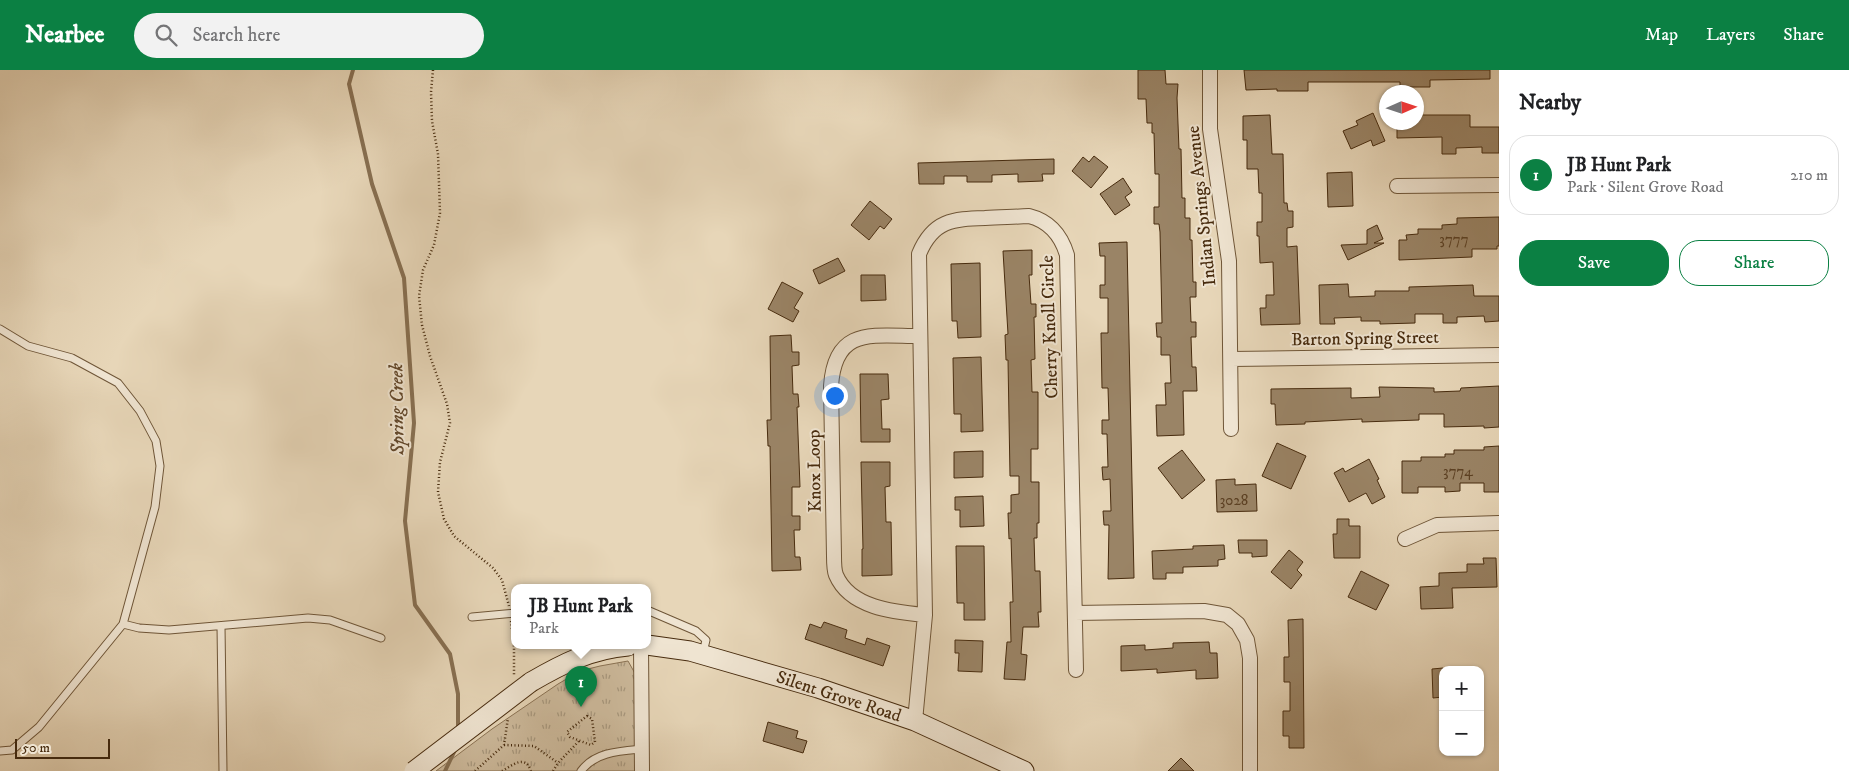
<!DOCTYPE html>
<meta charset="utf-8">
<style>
body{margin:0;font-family:"IM FELL DW Pica",serif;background:#f2f2f2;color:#202124}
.controls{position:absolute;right:15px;bottom:15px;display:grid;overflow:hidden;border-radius:10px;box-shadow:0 1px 4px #0004}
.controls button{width:45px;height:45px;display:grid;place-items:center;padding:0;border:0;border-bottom:1px solid #e0e0e0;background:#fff;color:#202124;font:25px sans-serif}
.compass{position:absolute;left:1379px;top:15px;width:45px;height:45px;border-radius:50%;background:#fff;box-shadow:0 1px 4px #0004;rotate:87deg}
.scale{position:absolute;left:15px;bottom:12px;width:95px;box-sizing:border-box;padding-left:5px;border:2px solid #472b0e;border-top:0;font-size:14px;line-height:18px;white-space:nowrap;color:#472b0e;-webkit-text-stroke:4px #efe4d1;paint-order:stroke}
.you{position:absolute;left:834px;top:325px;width:18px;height:18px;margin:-12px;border:4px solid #fff;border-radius:50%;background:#1a73e8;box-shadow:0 0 0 8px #1a73e833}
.badge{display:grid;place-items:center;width:32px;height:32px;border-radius:50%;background:#0b8043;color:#fff;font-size:16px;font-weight:700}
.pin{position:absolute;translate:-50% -41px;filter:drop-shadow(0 1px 2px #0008)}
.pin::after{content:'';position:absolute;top:26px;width:18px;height:15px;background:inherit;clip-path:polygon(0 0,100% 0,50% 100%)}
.popup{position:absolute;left:511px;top:514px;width:140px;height:65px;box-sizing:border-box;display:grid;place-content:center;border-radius:10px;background:#fff;filter:drop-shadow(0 1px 4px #0005);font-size:16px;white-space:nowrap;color:#757577}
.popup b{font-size:19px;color:#202124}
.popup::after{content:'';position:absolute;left:50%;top:100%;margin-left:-10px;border:10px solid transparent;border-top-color:#fff}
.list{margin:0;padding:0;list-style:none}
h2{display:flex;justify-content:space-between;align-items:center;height:65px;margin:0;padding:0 20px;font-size:21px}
h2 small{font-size:16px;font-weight:400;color:#757577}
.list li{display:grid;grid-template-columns:32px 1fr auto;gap:15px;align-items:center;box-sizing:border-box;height:80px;margin:0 10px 10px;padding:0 10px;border:1px solid #e0e0e0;border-radius:20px}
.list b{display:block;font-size:19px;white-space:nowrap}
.list p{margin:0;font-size:16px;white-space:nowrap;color:#757577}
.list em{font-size:16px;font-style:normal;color:#757577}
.actions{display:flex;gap:10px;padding:15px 20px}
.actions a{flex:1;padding:11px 0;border:1px solid #0b8043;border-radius:20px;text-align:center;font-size:18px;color:#0b8043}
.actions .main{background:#0b8043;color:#fff}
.icon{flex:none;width:28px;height:28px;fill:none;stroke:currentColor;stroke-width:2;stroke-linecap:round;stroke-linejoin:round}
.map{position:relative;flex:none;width:1499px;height:701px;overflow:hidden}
header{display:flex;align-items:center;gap:30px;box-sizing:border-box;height:70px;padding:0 25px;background:#0b8043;color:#fff}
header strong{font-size:24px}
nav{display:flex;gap:28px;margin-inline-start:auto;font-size:18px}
.search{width:350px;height:45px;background:#f2f2f2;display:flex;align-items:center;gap:12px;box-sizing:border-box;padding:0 18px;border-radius:28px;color:#757577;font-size:19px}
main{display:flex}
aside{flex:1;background:#fff}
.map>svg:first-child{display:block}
.park{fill:url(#park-tufts);stroke:#8a7254}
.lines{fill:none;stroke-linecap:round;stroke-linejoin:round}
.stream{stroke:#876f51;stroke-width:4}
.building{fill:#9a8466;stroke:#472b0e}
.lane-casing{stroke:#6f5638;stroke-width:9}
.street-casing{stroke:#6f5638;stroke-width:16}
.secondary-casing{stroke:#472b0e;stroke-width:21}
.path{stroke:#472b0e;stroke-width:2.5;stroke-dasharray:1 2.5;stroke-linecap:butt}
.lane{stroke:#efe4d1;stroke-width:7}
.street{stroke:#efe4d1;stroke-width:14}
.secondary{stroke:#efe4d1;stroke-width:19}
.secondary-bridge-casing{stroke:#472b0e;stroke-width:21;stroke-linecap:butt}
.secondary-bridge{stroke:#efe4d1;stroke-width:19}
.labels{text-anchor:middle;stroke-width:4;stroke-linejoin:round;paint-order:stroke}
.number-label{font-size:15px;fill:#5c4124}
.street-label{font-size:18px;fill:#472b0e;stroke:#efe4d1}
.water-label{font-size:19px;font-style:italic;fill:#62472a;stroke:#efe4d1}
</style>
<header>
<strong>Nearbee</strong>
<div class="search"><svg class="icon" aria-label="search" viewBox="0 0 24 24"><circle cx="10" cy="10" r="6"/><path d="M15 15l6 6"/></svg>Search here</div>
<nav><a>Map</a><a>Layers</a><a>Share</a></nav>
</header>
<main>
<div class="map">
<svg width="1499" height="701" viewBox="0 0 1499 701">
<defs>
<pattern id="park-tufts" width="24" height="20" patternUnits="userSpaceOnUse" patternTransform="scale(1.25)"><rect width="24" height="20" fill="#ccb99b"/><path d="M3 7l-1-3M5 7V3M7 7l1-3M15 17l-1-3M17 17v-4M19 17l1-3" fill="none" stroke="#a7977d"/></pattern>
</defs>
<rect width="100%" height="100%" fill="#e7d6b8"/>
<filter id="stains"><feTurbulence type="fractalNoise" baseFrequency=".004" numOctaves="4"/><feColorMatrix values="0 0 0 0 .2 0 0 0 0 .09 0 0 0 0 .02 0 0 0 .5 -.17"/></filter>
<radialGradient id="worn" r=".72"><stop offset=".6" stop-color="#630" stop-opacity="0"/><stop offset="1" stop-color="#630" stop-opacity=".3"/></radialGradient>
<path class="park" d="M 628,591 L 637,607 L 638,701 L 436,701 L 492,659 L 558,614 L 580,601 L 600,596 Z"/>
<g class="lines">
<path class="stream" d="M 353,0 L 349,14 L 372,114 L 404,208 L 414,353 L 405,451 L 415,535 L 450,584 L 458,624 L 458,659
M 445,701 L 456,678"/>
</g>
<path class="building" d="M 1138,0 L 1165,0 L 1166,14 L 1178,14 L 1177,28 L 1179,79 L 1181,79 L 1182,128 L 1185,128 L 1185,148 L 1190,148 L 1190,170 L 1192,170 L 1193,212 L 1196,212 L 1196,227 L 1190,227 L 1191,252 L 1196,252 L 1196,267 L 1191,267 L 1192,297 L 1196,297 L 1197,321 L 1183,321 L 1184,365 L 1157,366 L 1156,335 L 1166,335 L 1165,313 L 1171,313 L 1170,285 L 1161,285 L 1161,267 L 1157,267 L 1156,253 L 1162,253 L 1160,162 L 1159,154 L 1154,154 L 1154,137 L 1159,137 L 1159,104 L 1155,104 L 1154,63 L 1152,63 L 1152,53 L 1147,53 L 1146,29 L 1138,29 Z
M 1244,0 L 1490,0 L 1490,9 L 1430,10 L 1430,17 L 1400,17 L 1400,12 L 1308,12 L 1308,21 L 1277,21 L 1277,19 L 1246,20 Z
M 1373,43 L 1385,71 L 1373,76 L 1371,70 L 1351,79 L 1343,61 L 1358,55 L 1356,51 Z
M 1270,45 L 1272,84 L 1283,84 L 1284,133 L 1287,133 L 1288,141 L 1293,141 L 1293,157 L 1287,158 L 1287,177 L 1297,176 L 1300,254 L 1261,255 L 1260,238 L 1266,238 L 1266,225 L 1274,225 L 1273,192 L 1260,193 L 1259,166 L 1257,166 L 1257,152 L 1262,152 L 1262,123 L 1259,123 L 1258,99 L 1247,99 L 1247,70 L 1243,70 L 1243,46 Z
M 1416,45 L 1470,45 L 1470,57 L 1499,57 L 1499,83 L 1482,83 L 1482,77 L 1456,78 L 1456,84 L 1442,84 L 1442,67 L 1397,68 L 1397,52 L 1416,52 Z
M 1094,86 L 1108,97 L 1091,118 L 1072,101 L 1083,87 L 1089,92 Z
M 1054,89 L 1054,104 L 1042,104 L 1043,111 L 1018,112 L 1018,104 L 992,105 L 992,112 L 967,112 L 967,106 L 944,106 L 944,114 L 919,114 L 918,93 Z
M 1352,102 L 1353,136 L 1328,137 L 1327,103 Z
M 1123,108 L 1132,122 L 1125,127 L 1130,135 L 1115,145 L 1100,124 Z
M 870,131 L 892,149 L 884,159 L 880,156 L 869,170 L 851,155 Z
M 1499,147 L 1499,176 L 1497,176 L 1497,179 L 1472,179 L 1472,187 L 1399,190 L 1399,170 L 1407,170 L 1406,165 L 1418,164 L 1418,159 L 1442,159 L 1442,155 L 1457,154 L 1457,148 Z
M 1377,155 L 1383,169 L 1374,173 L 1384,173 L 1348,190 L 1341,175 L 1367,174 L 1367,160 Z
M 1127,172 L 1134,508 L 1108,509 L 1109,455 L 1104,455 L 1103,441 L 1111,441 L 1110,409 L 1103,410 L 1102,397 L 1108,397 L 1107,364 L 1102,364 L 1102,350 L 1109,350 L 1108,318 L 1102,318 L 1101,263 L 1108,263 L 1108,228 L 1100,228 L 1100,215 L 1105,215 L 1105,186 L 1100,186 L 1099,173 Z
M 1032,180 L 1032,205 L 1029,205 L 1031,234 L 1036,234 L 1036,247 L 1034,247 L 1035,289 L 1031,290 L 1032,322 L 1038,322 L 1038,379 L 1031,379 L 1031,412 L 1039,412 L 1039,453 L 1037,453 L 1037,468 L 1034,468 L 1035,501 L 1040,501 L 1041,542 L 1038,542 L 1039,557 L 1023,557 L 1021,584 L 1027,585 L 1025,610 L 1004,609 L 1007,572 L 1011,572 L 1010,532 L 1013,532 L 1011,468 L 1009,469 L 1008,443 L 1011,443 L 1011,425 L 1019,424 L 1019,406 L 1010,406 L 1008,290 L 1006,290 L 1005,265 L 1008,264 L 1003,181 Z
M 838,188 L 845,201 L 819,214 L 813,200 Z
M 980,193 L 981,267 L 958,268 L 957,251 L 952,251 L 951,194 Z
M 861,205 L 885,205 L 886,230 L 861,231 Z
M 782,212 L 803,223 L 794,238 L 799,241 L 793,252 L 768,239 Z
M 1348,214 L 1349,227 L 1375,226 L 1375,221 L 1409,221 L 1409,217 L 1473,215 L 1474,226 L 1499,226 L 1499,251 L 1485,252 L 1484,246 L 1457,247 L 1457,253 L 1443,253 L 1443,244 L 1415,244 L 1415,253 L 1380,254 L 1380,251 L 1361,251 L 1361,247 L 1334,248 L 1335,254 L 1320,254 L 1319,215 Z
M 791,265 L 792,282 L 799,282 L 799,295 L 792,296 L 793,324 L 798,324 L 799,337 L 797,337 L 800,417 L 792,417 L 792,446 L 800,446 L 800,460 L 794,460 L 795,487 L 800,487 L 801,500 L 772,501 L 770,376 L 768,376 L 767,350 L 771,350 L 770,266 Z
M 981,287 L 983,361 L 961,362 L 961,344 L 954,344 L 953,288 Z
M 860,304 L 888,304 L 889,329 L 881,330 L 882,359 L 890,359 L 890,372 L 861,372 Z
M 1499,316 L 1499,357 L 1484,358 L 1484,356 L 1444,357 L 1444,344 L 1419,344 L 1419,350 L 1362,352 L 1362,349 L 1305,352 L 1305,354 L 1276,355 L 1275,334 L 1271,334 L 1271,319 L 1351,318 L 1351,328 L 1380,327 L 1379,317 L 1434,318 L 1434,322 L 1460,321 L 1461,318 Z
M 1277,373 L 1306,386 L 1291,419 L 1262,406 Z
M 1499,376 L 1499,422 L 1484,422 L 1484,413 L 1460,413 L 1460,421 L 1445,422 L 1445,417 L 1418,417 L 1418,423 L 1402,423 L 1402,391 L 1421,391 L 1421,387 L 1445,387 L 1445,384 L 1454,384 L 1454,380 L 1484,380 L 1484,377 Z
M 1182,380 L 1205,410 L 1182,429 L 1158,398 Z
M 983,381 L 983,407 L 954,408 L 954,382 Z
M 1369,389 L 1379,409 L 1377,410 L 1385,427 L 1372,434 L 1366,423 L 1349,432 L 1334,403 L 1343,398 L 1345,402 Z
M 861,392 L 890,392 L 890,416 L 885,417 L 886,452 L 891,452 L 892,505 L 862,506 L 862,479 L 863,479 Z
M 1235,409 L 1235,415 L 1256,414 L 1257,441 L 1217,442 L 1216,410 Z
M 983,426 L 984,456 L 960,457 L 960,440 L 955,440 L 955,427 Z
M 1337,449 L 1349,449 L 1349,456 L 1360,456 L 1360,488 L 1334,488 L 1333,464 L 1337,464 Z
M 1238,470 L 1267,470 L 1267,486 L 1252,487 L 1252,483 L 1239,483 Z
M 1224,475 L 1225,489 L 1218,490 L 1218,496 L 1183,497 L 1183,503 L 1166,503 L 1166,509 L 1153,509 L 1152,481 L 1193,479 L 1193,476 Z
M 956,476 L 984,476 L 985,550 L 964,550 L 964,533 L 957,533 Z
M 1289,480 L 1303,492 L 1297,500 L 1302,505 L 1291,519 L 1271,502 Z
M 1483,488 L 1496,488 L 1497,517 L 1452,518 L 1453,538 L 1421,539 L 1420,517 L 1439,516 L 1439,503 L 1467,502 L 1467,494 L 1484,494 Z
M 1361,501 L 1389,515 L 1376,540 L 1348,527 Z
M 1303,549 L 1304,678 L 1289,678 L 1289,666 L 1283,666 L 1283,641 L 1290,641 L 1290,612 L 1284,612 L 1284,587 L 1289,587 L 1288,550 Z
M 824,552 L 847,560 L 845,568 L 865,575 L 867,568 L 890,576 L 883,596 L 805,569 L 810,554 L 821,558 Z
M 955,570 L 983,571 L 982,602 L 958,601 L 959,583 L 955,583 Z
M 1209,572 L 1210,583 L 1217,583 L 1218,608 L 1196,609 L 1196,600 L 1157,603 L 1157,599 L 1121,601 L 1121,576 L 1145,575 L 1145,580 L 1173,578 L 1173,573 Z
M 1443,598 L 1443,627 L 1433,628 L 1432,599 Z
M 768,652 L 798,661 L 796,668 L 807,671 L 803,683 L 763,671 Z
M 1181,688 L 1194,701 L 1168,701 Z"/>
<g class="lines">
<defs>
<path id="lane" d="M 0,259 L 28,276 L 72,288 L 118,313 L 140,341 L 156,371 L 160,396 L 155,437 L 123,554 L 39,657 L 12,680 L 0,681
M 647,540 L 696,561 L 706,570 L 703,583
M 472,547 L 515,543
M 123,554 L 139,558 L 169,560 L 308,548 L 330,550 L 381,568
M 221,556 L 223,701
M 581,701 C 595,682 620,681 642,679"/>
<path id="street" d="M 1210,0 L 1210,59 L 1229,191 L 1231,359
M 1397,116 L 1499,115
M 920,266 C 873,266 835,256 831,316 L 834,486 C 834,492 834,500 836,505 C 850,538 894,542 925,545
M 1231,289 L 1499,285
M 1405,469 L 1437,455 L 1499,453
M 1075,543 L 1204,541 L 1227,545 L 1238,554 L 1247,570 L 1250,588 L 1250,701
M 641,576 L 642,701
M 915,651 L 925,545 L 919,184 C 933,150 953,149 985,148 C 1000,147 1014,147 1029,146 C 1049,151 1061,165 1067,185 L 1076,600"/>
<path id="secondary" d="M 647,575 L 690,581 L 818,618 L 915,651 L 1024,701
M 531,612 C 562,594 591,579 628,576"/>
</defs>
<use href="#lane" class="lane-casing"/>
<use href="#street" class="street-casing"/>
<use href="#secondary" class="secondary-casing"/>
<path class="path" d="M 433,0 L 431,22 L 432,51 L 438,84 L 440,143 L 434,175 L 423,200 L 419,226 L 422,255 L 430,286 L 447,334 L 450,353 L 440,392 L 438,422 L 444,449 L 454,466 L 493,498 L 502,510 L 509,536
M 511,551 L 514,577 L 514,605
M 587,646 L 592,649 L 595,672 L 591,675 L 570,667 L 567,662 Z
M 504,675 L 534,676 L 558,693
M 475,701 L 504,675 L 508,648
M 502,701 C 513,695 525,684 531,701
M 553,701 L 558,693 L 579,671"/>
<use href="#lane" class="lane"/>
<use href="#street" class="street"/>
<use href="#secondary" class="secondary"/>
<defs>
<path id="secondary-bridge" d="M 414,701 L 531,612"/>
</defs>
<use href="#secondary-bridge" class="secondary-bridge-casing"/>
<use href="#secondary-bridge" class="secondary-bridge"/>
</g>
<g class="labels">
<g class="number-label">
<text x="1454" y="174">3777</text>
<text x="1458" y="406">3774</text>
<text x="1234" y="435">3028</text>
</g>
<g class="street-label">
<text transform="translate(1201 136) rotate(-96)" y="6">Indian Springs Avenue</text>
<text transform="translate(1049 257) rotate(-92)" y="6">Cherry Knoll Circle</text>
<text transform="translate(1365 268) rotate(-1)" y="6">Barton Spring Street</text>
<text transform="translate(814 401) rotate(-91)" y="6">Knox Loop</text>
<text transform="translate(839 626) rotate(18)" y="6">Silent Grove Road</text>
</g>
<g class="water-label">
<text transform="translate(396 339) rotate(-91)" y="7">Spring Creek</text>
</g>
</g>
<rect width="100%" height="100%" filter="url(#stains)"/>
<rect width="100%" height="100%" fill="url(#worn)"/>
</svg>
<div class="controls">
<button>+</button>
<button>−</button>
</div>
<svg class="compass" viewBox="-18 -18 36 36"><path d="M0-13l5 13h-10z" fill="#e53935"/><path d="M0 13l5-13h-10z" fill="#757577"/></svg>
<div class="scale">50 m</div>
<div class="you"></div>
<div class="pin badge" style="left:581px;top:637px">1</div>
<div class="popup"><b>JB Hunt Park</b>Park</div>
</div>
<aside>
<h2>Nearby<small></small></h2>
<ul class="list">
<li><span class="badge">1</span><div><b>JB Hunt Park</b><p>Park · Silent Grove Road</p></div><em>210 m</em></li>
</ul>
<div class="actions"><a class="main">Save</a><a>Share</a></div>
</aside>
</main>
